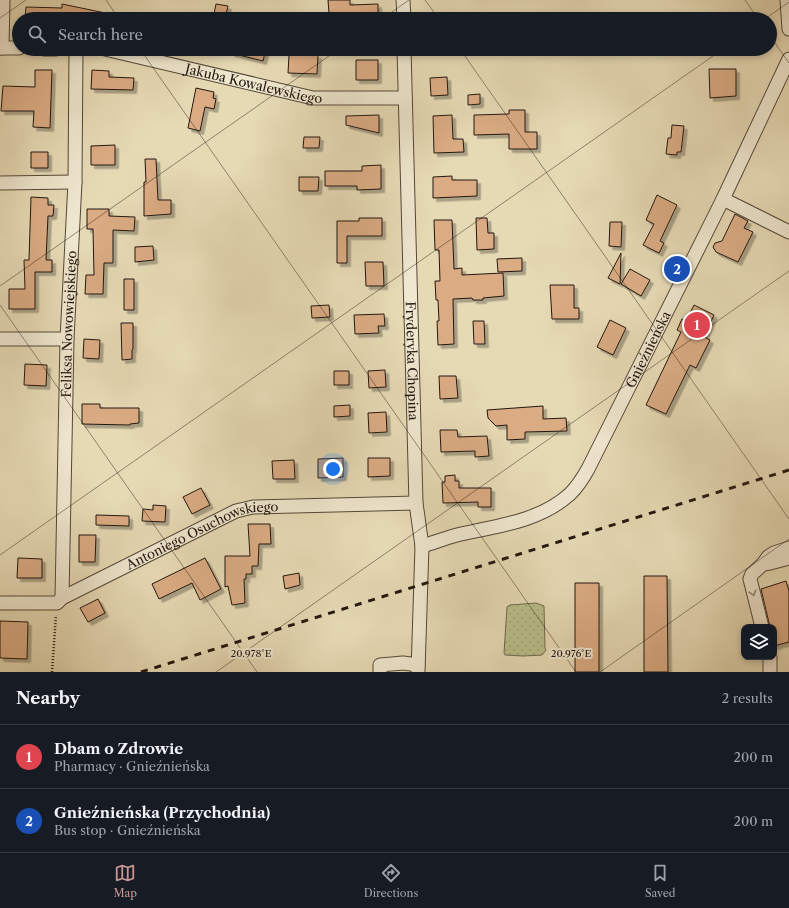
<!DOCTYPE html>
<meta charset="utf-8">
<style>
body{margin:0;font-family:"Libre Caslon Text",serif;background:#242831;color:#f1f3f6}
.controls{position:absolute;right:12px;bottom:12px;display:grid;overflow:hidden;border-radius:8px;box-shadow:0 2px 6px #0003}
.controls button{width:36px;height:36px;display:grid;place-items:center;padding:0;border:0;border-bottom:1px solid #363941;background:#171b24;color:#f1f3f6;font:20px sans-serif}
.you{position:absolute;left:333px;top:469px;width:14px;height:14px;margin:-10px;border:3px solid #fff;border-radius:50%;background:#1a73e8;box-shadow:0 0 0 6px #1a73e833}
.badge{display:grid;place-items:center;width:26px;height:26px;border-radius:50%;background:#c59692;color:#fff;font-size:13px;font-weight:700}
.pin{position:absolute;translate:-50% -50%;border:2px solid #fff;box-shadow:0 1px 4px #0006}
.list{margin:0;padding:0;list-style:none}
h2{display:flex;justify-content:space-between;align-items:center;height:52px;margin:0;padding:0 16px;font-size:17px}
h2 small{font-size:13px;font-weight:400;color:#9ea1a6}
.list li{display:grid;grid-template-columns:26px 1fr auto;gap:12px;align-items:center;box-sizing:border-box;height:64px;padding:0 16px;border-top:1px solid #363941}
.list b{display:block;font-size:15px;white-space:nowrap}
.list p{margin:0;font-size:13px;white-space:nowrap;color:#9ea1a6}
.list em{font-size:13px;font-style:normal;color:#9ea1a6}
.icon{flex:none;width:22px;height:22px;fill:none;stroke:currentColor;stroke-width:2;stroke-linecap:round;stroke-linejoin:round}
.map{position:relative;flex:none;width:789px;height:672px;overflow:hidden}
.search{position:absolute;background:#171b24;box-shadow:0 2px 6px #0003;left:12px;right:12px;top:12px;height:44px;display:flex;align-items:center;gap:10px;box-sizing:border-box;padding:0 14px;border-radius:22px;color:#9ea1a6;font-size:15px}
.sheet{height:180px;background:#171b24}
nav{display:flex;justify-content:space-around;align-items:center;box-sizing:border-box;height:56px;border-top:1px solid #363941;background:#171b24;font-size:11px;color:#9ea1a6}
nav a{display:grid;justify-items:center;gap:2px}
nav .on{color:#c59692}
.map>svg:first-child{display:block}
.grass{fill:url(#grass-dots);stroke:#6e6a4c}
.building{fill:#dbac84;stroke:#23170f;filter:url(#shadow)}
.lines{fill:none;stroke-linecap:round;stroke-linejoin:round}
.minor-casing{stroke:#544838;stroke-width:15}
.path{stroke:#23170f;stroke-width:2.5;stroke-dasharray:1 2;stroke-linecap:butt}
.minor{stroke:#efe7cf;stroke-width:13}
.rail{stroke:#23170f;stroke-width:3;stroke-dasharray:7 7;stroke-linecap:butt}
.oneway{stroke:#938979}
.ticks{fill:none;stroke:#23170f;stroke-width:1;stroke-opacity:0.45}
.labels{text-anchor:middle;stroke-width:4;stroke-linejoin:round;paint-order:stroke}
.street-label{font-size:13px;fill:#23170f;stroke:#efe7cf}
.ticks-label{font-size:10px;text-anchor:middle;fill:#23170f;stroke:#efe7cf;stroke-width:4;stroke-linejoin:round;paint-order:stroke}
</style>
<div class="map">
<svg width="789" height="672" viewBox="0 0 789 672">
<defs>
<pattern id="grass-dots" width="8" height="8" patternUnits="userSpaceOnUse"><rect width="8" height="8" fill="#babe8a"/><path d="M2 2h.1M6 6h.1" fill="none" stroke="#a0a376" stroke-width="1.8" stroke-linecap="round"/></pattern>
<filter id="shadow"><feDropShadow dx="3.5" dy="3.5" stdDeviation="0" flood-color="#0004"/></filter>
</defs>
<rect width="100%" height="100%" fill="#e6dab5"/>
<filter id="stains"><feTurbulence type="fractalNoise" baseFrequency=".005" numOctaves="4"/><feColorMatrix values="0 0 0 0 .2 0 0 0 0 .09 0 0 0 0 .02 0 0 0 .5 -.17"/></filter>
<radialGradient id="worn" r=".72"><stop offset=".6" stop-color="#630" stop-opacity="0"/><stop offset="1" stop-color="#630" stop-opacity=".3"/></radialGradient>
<path class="grass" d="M 536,603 L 544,606 L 545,648 L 546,650 L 542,655 L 523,656 L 505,655 L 504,653 L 507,607 L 510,605 Z"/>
<path class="building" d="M 328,0 L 350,0 L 350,5 L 378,4 L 378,17 L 349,18 L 349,13 L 329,13 Z
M 62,4 L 110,14 L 109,19 L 25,19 L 26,7 L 62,8 Z
M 216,4 L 228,6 L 225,19 L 213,19 Z
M 231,49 L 266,49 L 263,61 L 231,53 Z
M 289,55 L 318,55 L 317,74 L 288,73 Z
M 356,60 L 378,60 L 378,80 L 356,80 Z
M 709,69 L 736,69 L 736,96 L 710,98 Z
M 35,70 L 52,70 L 50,128 L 33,127 L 34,111 L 1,111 L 3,86 L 35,87 Z
M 92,70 L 109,71 L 109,77 L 134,78 L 133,90 L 91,89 Z
M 447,77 L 448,95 L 431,96 L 430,78 Z
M 196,88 L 214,92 L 213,98 L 216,99 L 214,109 L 205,107 L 200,131 L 188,128 Z
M 480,94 L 480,104 L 468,105 L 468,95 Z
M 509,110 L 525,110 L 525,132 L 537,132 L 537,149 L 509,149 L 509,134 L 474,135 L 474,115 L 509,114 Z
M 379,115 L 379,133 L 346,125 L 346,116 Z
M 452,115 L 453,139 L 463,139 L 464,152 L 434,153 L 433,116 Z
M 672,125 L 684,126 L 681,152 L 677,152 L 677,155 L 666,154 L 668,138 L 671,138 Z
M 304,137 L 320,137 L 319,148 L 303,148 Z
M 115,145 L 115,165 L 91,165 L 91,146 Z
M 31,152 L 48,152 L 48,168 L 31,168 Z
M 145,159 L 156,159 L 158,200 L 171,200 L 171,214 L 144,216 L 144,182 L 146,182 Z
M 381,165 L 381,189 L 357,190 L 357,186 L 325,186 L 325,171 L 362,171 L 362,166 Z
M 452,176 L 452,180 L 477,180 L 477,196 L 433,198 L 433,177 Z
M 299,177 L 319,177 L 318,191 L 299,191 Z
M 657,195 L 677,205 L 660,241 L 664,243 L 659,253 L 643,245 L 654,224 L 646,220 Z
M 31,197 L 48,198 L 48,205 L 54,205 L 53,216 L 48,216 L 46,260 L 52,260 L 52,272 L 35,272 L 35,309 L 9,309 L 9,289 L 25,289 L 24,260 L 29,260 Z
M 87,209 L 109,209 L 109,216 L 135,217 L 134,231 L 113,230 L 113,263 L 104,263 L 103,294 L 85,294 L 86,275 L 94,275 L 93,229 L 87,229 Z
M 735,214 L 748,221 L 744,228 L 753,232 L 738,262 L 716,252 L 713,247 L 715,243 L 722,241 Z
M 359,218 L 382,218 L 382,236 L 347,236 L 347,263 L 337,263 L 337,221 L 359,221 Z
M 476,218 L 487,218 L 488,233 L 494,233 L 494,249 L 477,250 Z
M 434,220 L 452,220 L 454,269 L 462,268 L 462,275 L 503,273 L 504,296 L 483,298 L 483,300 L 473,300 L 472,298 L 453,299 L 454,344 L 438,345 L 437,321 L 439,321 L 438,300 L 436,300 L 435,281 L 440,281 L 439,250 L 435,250 Z
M 610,222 L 622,222 L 621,247 L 609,246 Z
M 153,246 L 154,260 L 135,262 L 135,247 Z
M 621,253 L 620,284 L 608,278 Z
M 522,258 L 522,271 L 498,272 L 497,259 Z
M 365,262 L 383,262 L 384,286 L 366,286 Z
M 630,269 L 650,280 L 641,296 L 621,284 Z
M 124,279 L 134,279 L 134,310 L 124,310 Z
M 550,285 L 574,285 L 574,308 L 579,308 L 579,319 L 552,319 Z
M 329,305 L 330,317 L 312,318 L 311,306 Z
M 694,305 L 714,315 L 704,337 L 710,340 L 696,368 L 690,365 L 666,414 L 646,405 L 681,332 L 677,330 L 682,319 L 686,321 Z
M 384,314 L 385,326 L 378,326 L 379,333 L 355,334 L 354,315 Z
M 610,320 L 626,328 L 613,355 L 597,347 Z
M 473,321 L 484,321 L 485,344 L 474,344 Z
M 121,323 L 133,323 L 133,349 L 132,350 L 132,359 L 122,360 Z
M 84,339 L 100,340 L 99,359 L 83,358 Z
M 25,364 L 47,365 L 46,386 L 24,385 Z
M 385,370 L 386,387 L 369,388 L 368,371 Z
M 334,371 L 349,371 L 349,385 L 334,385 Z
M 439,376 L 456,376 L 458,398 L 440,399 Z
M 82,404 L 100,404 L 100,408 L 139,408 L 139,423 L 130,424 L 130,425 L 82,424 Z
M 350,405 L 350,416 L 334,417 L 334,406 Z
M 543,406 L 543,419 L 566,418 L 567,431 L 525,432 L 525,439 L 507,440 L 507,425 L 496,426 L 488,418 L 487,410 Z
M 386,412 L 387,432 L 369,433 L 368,413 Z
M 440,430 L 457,430 L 458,437 L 487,436 L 489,456 L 475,457 L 475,451 L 441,452 Z
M 343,458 L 343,477 L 318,478 L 318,459 Z
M 368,458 L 390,458 L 390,476 L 368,477 Z
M 294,460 L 295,479 L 273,479 L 272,461 Z
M 455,475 L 455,481 L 459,481 L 459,488 L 491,488 L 491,507 L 478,507 L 478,502 L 443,503 L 442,482 L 445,482 L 445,476 Z
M 201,488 L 210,505 L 192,514 L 183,497 Z
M 153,505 L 166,506 L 165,522 L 142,521 L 143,509 L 153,510 Z
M 96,515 L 129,516 L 129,526 L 96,525 Z
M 248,524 L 270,524 L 271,544 L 259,544 L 258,566 L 252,566 L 252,574 L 246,574 L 246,579 L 244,579 L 245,603 L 232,605 L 228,586 L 225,587 L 225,556 L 250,556 Z
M 79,535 L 96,535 L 95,562 L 79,562 Z
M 18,558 L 42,559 L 42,578 L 17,578 Z
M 205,558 L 221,589 L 200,600 L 192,583 L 159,599 L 152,584 Z
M 299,573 L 300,585 L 285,589 L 283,576 Z
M 644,576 L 667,576 L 668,672 L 644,672 Z
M 786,581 L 789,591 L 789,642 L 774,646 L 774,627 L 770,627 L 761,589 Z
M 575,583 L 599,583 L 599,672 L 575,672 Z
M 98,599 L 105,613 L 88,622 L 80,608 Z
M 0,621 L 28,622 L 27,659 L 0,658 Z"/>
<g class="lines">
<defs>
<g id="minor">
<path d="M 403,0 L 404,19"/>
<path d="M 787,0 L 789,29"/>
<path d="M 0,48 L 19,48"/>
<path d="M 2,48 L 3,0"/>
<path d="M 44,49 L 56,49"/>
<path id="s1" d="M 105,49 L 313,98 L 405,98"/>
<path id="s2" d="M 404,49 L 416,503 L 422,546 L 418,672"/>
<path d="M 0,183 L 75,182"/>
<path d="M 723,199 L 789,232"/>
<path d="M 0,339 L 67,339"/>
<path id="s3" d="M 422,546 C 433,543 445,538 457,535 C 496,526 539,522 570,494 C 577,487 583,478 588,469 L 723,199 L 789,59"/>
<path d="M 763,564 L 770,563 L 789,558"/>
<path id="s4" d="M 62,598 L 67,339 L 75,182 L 76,49"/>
<path id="s5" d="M 0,603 L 57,603 L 62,598 L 236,511 L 253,507 L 416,503"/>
<path d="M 762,627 L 750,579 L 752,574 L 763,564 L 768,557 L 774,553 L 789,548"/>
<path d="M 770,657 L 770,672"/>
<path d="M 380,672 L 380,665 L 403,663 L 418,665"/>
</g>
</defs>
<use href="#minor" class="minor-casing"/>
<path class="path" d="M 52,672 L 56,615"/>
<use href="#minor" class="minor"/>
<path class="rail" d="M 141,672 L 789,470"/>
</g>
<defs><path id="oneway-chevron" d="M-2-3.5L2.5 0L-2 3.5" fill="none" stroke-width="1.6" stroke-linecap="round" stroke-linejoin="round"/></defs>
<use class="oneway" href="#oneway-chevron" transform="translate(753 593) rotate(74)"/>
<path class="ticks" d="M 106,0 L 119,19M 425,0 L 439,19M 745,0 L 758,19M 0,18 L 26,0M 382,19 L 409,0M 765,19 L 789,2M 770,36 L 789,63M 140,49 L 576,672M 460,49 L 789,519M 0,286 L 339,49M 0,305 L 257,672M 0,555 L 723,49M 216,672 L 789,271M 600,672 L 789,539"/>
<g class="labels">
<g class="street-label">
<text dy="5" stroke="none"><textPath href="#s1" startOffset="153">Jakuba Kowalewskiego</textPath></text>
<text dy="5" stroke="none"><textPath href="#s4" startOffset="274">Feliksa Nowowiejskiego</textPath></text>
<text dy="5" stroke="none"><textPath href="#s3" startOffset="323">Gnieźnieńska</textPath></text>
<text dy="5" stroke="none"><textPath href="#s2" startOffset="312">Fryderyka Chopina</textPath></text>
<text dy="5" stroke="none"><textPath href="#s5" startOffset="219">Antoniego Osuchowskiego</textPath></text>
</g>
</g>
<g class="ticks-label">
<text x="251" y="657">20.978°E</text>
<text x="571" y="657">20.976°E</text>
</g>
<rect width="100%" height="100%" filter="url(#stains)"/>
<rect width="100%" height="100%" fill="url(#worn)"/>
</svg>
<div class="controls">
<button><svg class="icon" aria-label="layers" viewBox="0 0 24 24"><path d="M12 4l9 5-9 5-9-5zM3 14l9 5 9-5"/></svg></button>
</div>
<div class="you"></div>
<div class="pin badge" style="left:697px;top:325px;background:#e0444e">1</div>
<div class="pin badge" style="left:677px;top:269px;background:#1a4fb4">2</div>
<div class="search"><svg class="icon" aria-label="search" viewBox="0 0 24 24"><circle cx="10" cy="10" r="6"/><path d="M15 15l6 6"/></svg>Search here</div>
</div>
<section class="sheet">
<h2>Nearby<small>2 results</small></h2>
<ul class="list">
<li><span class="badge" style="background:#e0444e">1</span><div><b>Dbam o Zdrowie</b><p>Pharmacy · Gnieźnieńska</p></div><em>200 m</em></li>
<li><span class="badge" style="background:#1a4fb4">2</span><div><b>Gnieźnieńska (Przychodnia)</b><p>Bus stop · Gnieźnieńska</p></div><em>200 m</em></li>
</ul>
</section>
<nav>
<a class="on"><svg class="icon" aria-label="map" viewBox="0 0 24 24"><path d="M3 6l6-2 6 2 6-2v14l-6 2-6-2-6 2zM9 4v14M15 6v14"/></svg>Map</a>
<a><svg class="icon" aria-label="directions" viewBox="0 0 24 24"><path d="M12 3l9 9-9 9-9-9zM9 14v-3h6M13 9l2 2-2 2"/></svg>Directions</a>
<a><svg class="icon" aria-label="saved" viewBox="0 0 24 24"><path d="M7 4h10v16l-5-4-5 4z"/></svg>Saved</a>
</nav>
